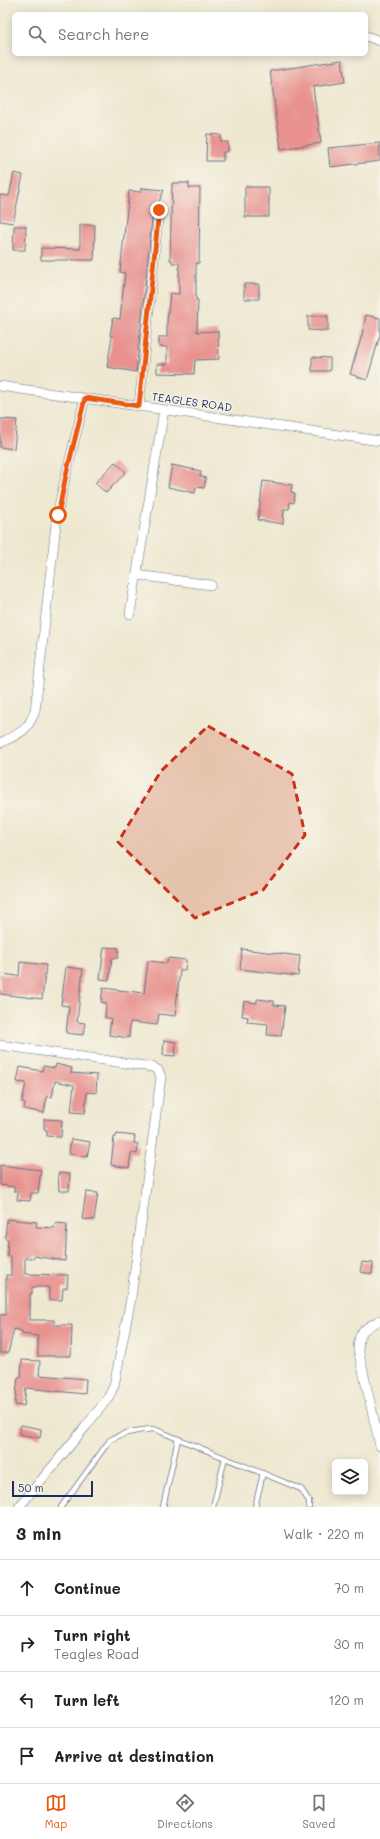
<!DOCTYPE html>
<meta charset="utf-8">
<style>
body{margin:0;font-family:Mali,sans-serif;background:#f6f6f6;color:#222}
.controls{position:absolute;right:12px;bottom:12px;display:grid;overflow:hidden;border-radius:6px;box-shadow:0 2px 10px #0003}
.controls button{width:36px;height:36px;display:grid;place-items:center;padding:0;border:0;border-bottom:1px solid #e0e0e0;background:#fff;color:#222;font:20px sans-serif}
.scale{position:absolute;left:12px;bottom:10px;width:81px;box-sizing:border-box;padding-left:4px;border:2px solid #1b2f5e;border-top:0;font-size:11px;line-height:14px;white-space:nowrap;color:#1b2f5e;-webkit-text-stroke:3px #f7f3e8;paint-order:stroke}
.stop{position:absolute;width:12px;height:12px;margin:-9px;border:3px solid #ea580c;border-radius:50%;background:#fff}
.stop.end{background:#ea580c;border-color:#fff;box-shadow:0 1px 4px #0008}
.list{margin:0;padding:0;list-style:none}
h2{display:flex;justify-content:space-between;align-items:center;height:52px;margin:0;padding:0 16px;font-size:17px}
h2 small{font-size:13px;font-weight:400;color:#767676}
.list li{display:grid;grid-template-columns:26px 1fr auto;gap:12px;align-items:center;box-sizing:border-box;height:56px;padding:0 16px;border-top:1px solid #e0e0e0}
.list b{display:block;font-size:15px;white-space:nowrap}
.list p{margin:0;font-size:13px;white-space:nowrap;color:#767676}
.list em{font-size:13px;font-style:normal;color:#767676}
.icon{flex:none;width:22px;height:22px;fill:none;stroke:currentColor;stroke-width:2;stroke-linecap:round;stroke-linejoin:round}
.map{position:relative;flex:none;width:380px;height:1507px;overflow:hidden}
.search{position:absolute;background:#fff;box-shadow:0 2px 10px #0003;left:12px;right:12px;top:12px;height:44px;display:flex;align-items:center;gap:10px;box-sizing:border-box;padding:0 14px;border-radius:6px;color:#767676;font-size:15px}
.sheet{height:276px;background:#fff}
nav{display:flex;justify-content:space-around;align-items:center;box-sizing:border-box;height:56px;border-top:1px solid #e0e0e0;background:#fff;font-size:11px;color:#767676}
nav a{display:grid;justify-items:center;gap:2px}
nav .on{color:#ea580c}
.map>svg:first-child{display:block}
.building{fill:#e8918e}
.lines{fill:none;stroke-linecap:round;stroke-linejoin:round}
.lane-casing{stroke:#657086;stroke-width:6}
.street-casing{stroke:#657086;stroke-width:10}
.lane{stroke:#fff;stroke-width:4.5}
.street{stroke:#fff;stroke-width:9}
.route{stroke:#ea580c;stroke-width:5}
.marked{fill:#c8321e;fill-opacity:0.2;stroke:#c8321e;stroke-width:3;stroke-dasharray:8 5;stroke-linejoin:round}
.labels{text-anchor:middle;stroke-width:3;stroke-linejoin:round;paint-order:stroke}
.street-label{font-size:11px;fill:#1b2f5e;stroke:#f7f3e8}
</style>
<div class="map">
<svg width="380" height="1507" viewBox="0 0 380 1507">
<rect width="100%" height="100%" fill="#f7f3e8"/>
<filter id="ink" filterUnits="userSpaceOnUse"><feTurbulence type="fractalNoise" baseFrequency=".025" numOctaves="2"/><feDisplacementMap in="SourceGraphic" scale="8" xChannelSelector="R" yChannelSelector="G"/><feConvolveMatrix kernelMatrix="1 2 1 2 8 2 1 2 1" color-interpolation-filters="sRGB"/></filter>
<filter id="wash" filterUnits="userSpaceOnUse"><feTurbulence type="fractalNoise" baseFrequency=".012" numOctaves="4" result="noise"/><feDisplacementMap in="SourceGraphic" scale="16" xChannelSelector="R" yChannelSelector="G"/><feGaussianBlur stdDeviation="0.9" result="paint"/><feColorMatrix in="noise" values="0 0 0 0 0 0 0 0 0 0 0 0 0 0 0 0 0 1.4 0 .05"/><feComposite in="paint" operator="in"/></filter>
<g filter="url(#wash)">
<rect width="100%" height="100%" fill="#eee8d0"/>
<g id="blocks">
<path class="building" d="M 342,60 L 345,82 L 313,87 L 321,143 L 281,149 L 270,71 Z
M 207,134 L 221,135 L 221,142 L 228,142 L 228,152 L 223,152 L 223,161 L 206,161 Z
M 380,143 L 380,161 L 330,167 L 328,148 Z
M 14,173 L 23,175 L 13,223 L 0,221 L 0,195 L 9,196 Z
M 172,183 L 189,183 L 189,188 L 200,188 L 199,263 L 196,263 L 196,300 L 198,300 L 197,332 L 218,331 L 219,359 L 195,360 L 194,374 L 157,373 L 157,364 L 167,364 L 167,347 L 159,347 L 159,337 L 167,337 L 167,321 L 170,293 L 179,294 L 179,263 L 172,263 L 172,260 L 170,260 Z
M 245,187 L 269,187 L 269,217 L 245,217 Z
M 142,188 L 164,190 L 158,204 L 154,206 L 153,209 L 136,372 L 107,367 L 112,336 L 110,336 L 113,318 L 120,319 L 125,273 L 120,272 L 129,191 L 141,192 Z
M 80,225 L 95,225 L 94,260 L 41,260 L 41,248 L 80,249 Z
M 14,226 L 26,226 L 25,250 L 13,250 Z
M 244,284 L 259,284 L 259,299 L 244,299 Z
M 366,315 L 380,318 L 380,335 L 367,380 L 350,374 L 362,335 Z
M 308,316 L 328,316 L 328,331 L 308,330 Z
M 312,357 L 330,358 L 330,371 L 312,371 Z
M 0,419 L 17,420 L 14,449 L 0,447 Z
M 115,462 L 126,472 L 106,493 L 95,483 Z
M 172,465 L 201,471 L 200,476 L 206,478 L 204,488 L 196,487 L 195,493 L 168,487 Z
M 263,481 L 292,485 L 291,492 L 295,493 L 294,503 L 290,502 L 289,509 L 284,509 L 283,524 L 258,520 Z
M 104,947 L 119,948 L 118,958 L 112,958 L 109,980 L 100,979 Z
M 242,949 L 300,956 L 298,976 L 240,969 Z
M 168,958 L 186,960 L 185,970 L 180,970 L 175,1016 L 159,1014 L 157,1025 L 130,1022 L 129,1038 L 109,1035 L 111,1018 L 105,1018 L 106,1003 L 101,1002 L 103,988 L 144,993 L 148,961 L 167,963 Z
M 20,962 L 46,965 L 42,999 L 0,994 L 0,974 L 19,976 Z
M 66,967 L 83,969 L 77,1022 L 85,1023 L 83,1035 L 66,1033 L 69,1006 L 61,1005 Z
M 257,999 L 274,1001 L 274,1005 L 285,1006 L 281,1036 L 267,1035 L 268,1024 L 247,1022 L 248,1017 L 242,1016 L 244,1001 L 257,1003 Z
M 164,1040 L 176,1042 L 175,1056 L 163,1055 Z
M 56,1064 L 72,1068 L 71,1073 L 97,1075 L 96,1093 L 87,1092 L 85,1113 L 71,1112 L 74,1085 L 55,1081 L 52,1097 L 47,1096 L 44,1113 L 24,1109 L 25,1103 L 22,1102 L 26,1083 L 17,1082 L 20,1067 L 42,1071 L 43,1066 L 55,1068 Z
M 44,1119 L 62,1120 L 61,1137 L 47,1136 L 47,1130 L 44,1129 Z
M 117,1134 L 135,1136 L 134,1143 L 138,1144 L 137,1154 L 131,1153 L 129,1168 L 111,1165 L 114,1137 L 116,1137 Z
M 71,1139 L 90,1142 L 87,1157 L 69,1154 Z
M 0,1165 L 41,1170 L 38,1193 L 31,1193 L 30,1201 L 17,1200 L 18,1191 L 14,1191 L 14,1187 L 0,1185 Z
M 58,1173 L 70,1174 L 69,1191 L 59,1191 Z
M 86,1192 L 98,1193 L 94,1220 L 82,1219 Z
M 7,1219 L 37,1222 L 36,1227 L 54,1228 L 55,1223 L 67,1224 L 65,1261 L 34,1256 L 34,1258 L 25,1258 L 25,1274 L 68,1275 L 67,1288 L 63,1288 L 62,1300 L 49,1300 L 49,1287 L 32,1287 L 32,1294 L 30,1294 L 30,1320 L 54,1320 L 54,1325 L 72,1325 L 71,1356 L 38,1356 L 38,1336 L 22,1334 L 22,1331 L 14,1329 L 8,1353 L 0,1353 L 0,1315 L 6,1315 L 6,1275 L 11,1275 L 11,1256 L 7,1256 L 8,1239 L 5,1238 Z
M 362,1262 L 373,1263 L 372,1274 L 360,1272 Z
M 22,1360 L 40,1361 L 39,1375 L 86,1379 L 85,1394 L 26,1388 L 24,1406 L 15,1405 L 18,1377 L 21,1377 Z
M 21,1425 L 41,1429 L 40,1438 L 19,1434 Z"/>
</g>
</g>
<g filter="url(#ink)">
<use href="#blocks" fill-opacity="0" stroke="#657086" stroke-width="1"/>
<g class="lines">
<defs>
<path id="lane" d="M 61,1507 L 110,1440 C 124,1432 138,1430 154,1429 L 301,1489 L 309,1501 L 309,1507
M 163,1507 L 178,1439
M 213,1507 L 225,1458
M 255,1507 L 263,1473"/>
<path id="street" d="M 366,36 L 380,41
M 0,386 L 380,441
M 139,406 L 159,210
M 137,575 L 211,585
M 130,614 L 164,410
M 0,743 C 19,734 28,731 35,711 L 57,515 L 66,475 L 85,398
M 0,1045 L 152,1067 L 158,1070 L 161,1077 L 131,1298 L 114,1386 L 108,1398 L 86,1426 L 19,1507
M 380,1320 C 364,1329 359,1330 358,1349 L 380,1446"/>
</defs>
<use href="#lane" class="lane-casing"/>
<use href="#street" class="street-casing"/>
<use href="#lane" class="lane"/>
<use href="#street" class="street"/>
</g>
</g>
<g class="lines" filter="url(#ink)">
<path class="route" d="M 58,515 L 66,475 L 85,398 L 139,406 L 159,210"/>
</g>
<path class="marked" d="M 208,726 L 292,774 L 305,835 L 263,890 L 195,918 L 118,842 L 161,771 Z"/>
<g class="labels">
<g class="street-label">
<text transform="translate(192 402) rotate(8)" y="4">TEAGLES ROAD</text>
</g>
</g>
</svg>
<div class="controls">
<button><svg class="icon" aria-label="layers" viewBox="0 0 24 24"><path d="M12 4l9 5-9 5-9-5zM3 14l9 5 9-5"/></svg></button>
</div>
<div class="scale">50 m</div>
<div class="stop" style="left:58px;top:515px"></div>
<div class="stop end" style="left:159px;top:210px"></div>
<div class="search"><svg class="icon" aria-label="search" viewBox="0 0 24 24"><circle cx="10" cy="10" r="6"/><path d="M15 15l6 6"/></svg>Search here</div>
</div>
<section class="sheet">
<h2>3 min<small>Walk · 220 m</small></h2>
<ul class="list">
<li><svg class="icon" aria-label="ahead" viewBox="0 0 24 24"><path d="M12 20V5M6 11l6-6 6 6"/></svg><div><b>Continue</b></div><em>70 m</em></li>
<li><svg class="icon" aria-label="right" viewBox="0 0 24 24"><path d="M7 20v-9h11M14 6l5 5-5 5"/></svg><div><b>Turn right</b><p>Teagles Road</p></div><em>30 m</em></li>
<li><svg class="icon" aria-label="left" viewBox="0 0 24 24"><path d="M17 20v-9H6M10 6l-5 5 5 5"/></svg><div><b>Turn left</b></div><em>120 m</em></li>
<li><svg class="icon" aria-label="arrive" viewBox="0 0 24 24"><path d="M6 21V4h12l-3 4 3 4H6"/></svg><div><b>Arrive at destination</b></div></li>
</ul>
</section>
<nav>
<a class="on"><svg class="icon" aria-label="map" viewBox="0 0 24 24"><path d="M3 6l6-2 6 2 6-2v14l-6 2-6-2-6 2zM9 4v14M15 6v14"/></svg>Map</a>
<a><svg class="icon" aria-label="directions" viewBox="0 0 24 24"><path d="M12 3l9 9-9 9-9-9zM9 14v-3h6M13 9l2 2-2 2"/></svg>Directions</a>
<a><svg class="icon" aria-label="saved" viewBox="0 0 24 24"><path d="M7 4h10v16l-5-4-5 4z"/></svg>Saved</a>
</nav>
